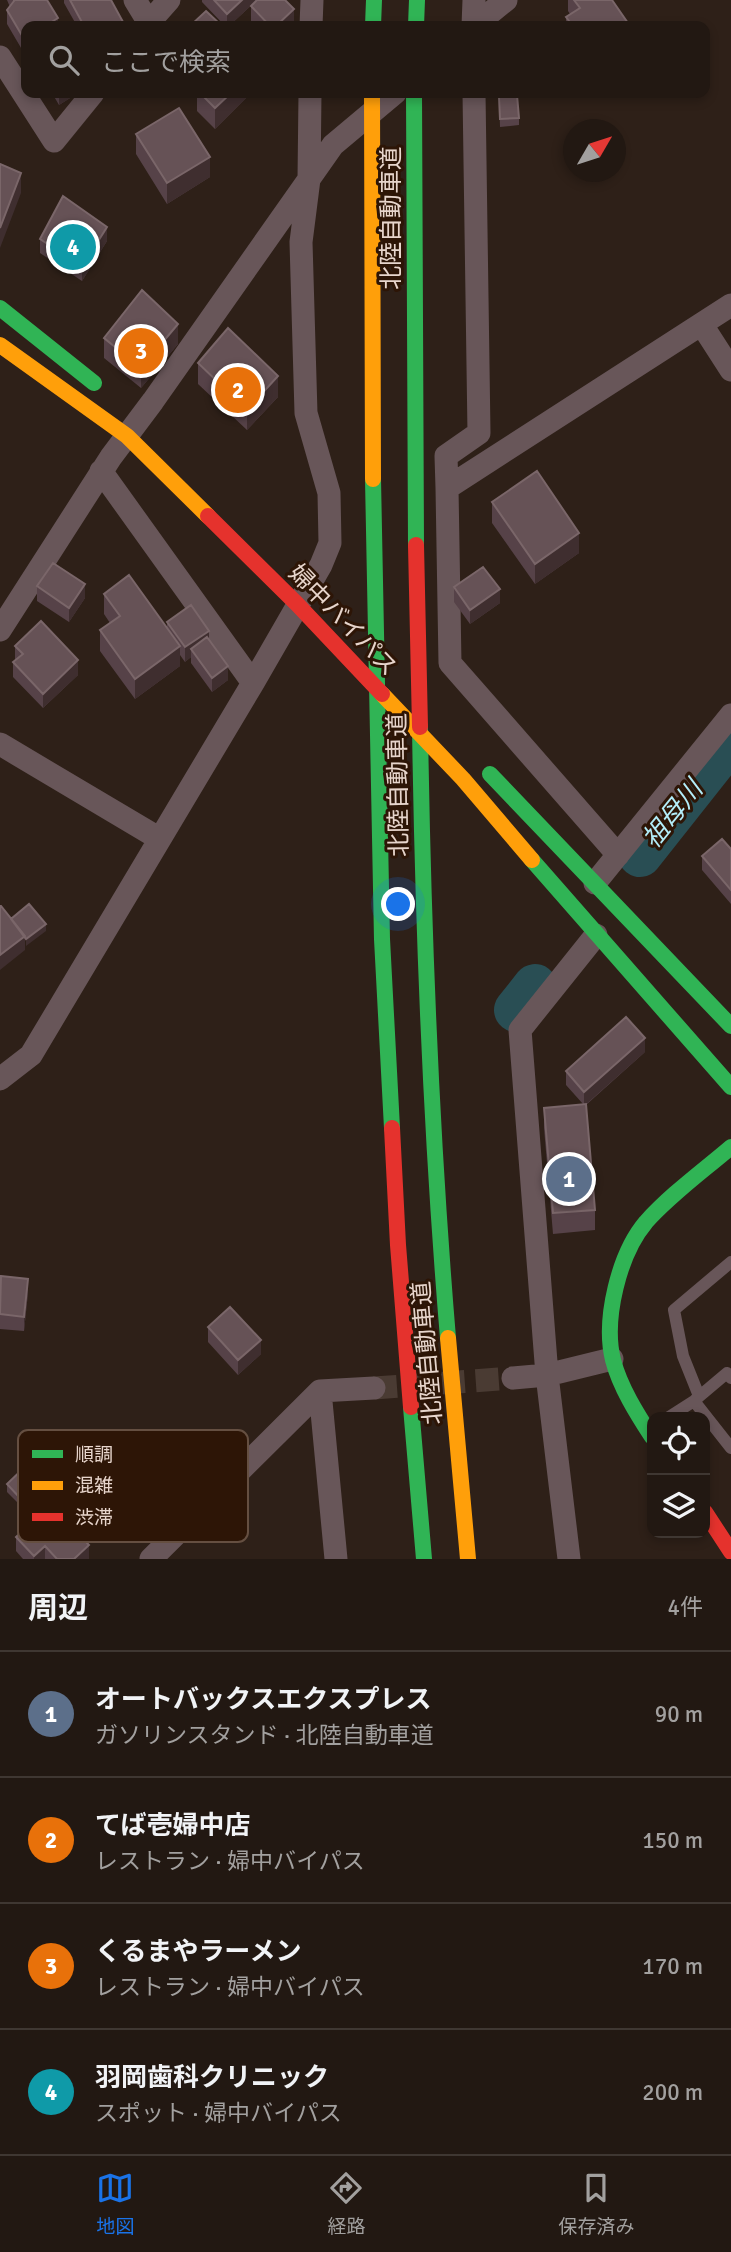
<!DOCTYPE html>
<html lang="ja">
<meta charset="utf-8">
<style>
body{margin:0;font-family:Signika,"Noto Sans JP",sans-serif;background:#2a211b;color:#f1f3f6}
.controls{position:absolute;right:21px;bottom:21px;display:grid;overflow:hidden;border-radius:14px;box-shadow:0 4px 10px #0003}
.controls button{width:63px;height:63px;display:grid;place-items:center;padding:0;border:0;border-bottom:2px solid #3f3732;background:#221812;color:#f1f3f6;font:35px sans-serif}
.compass{position:absolute;left:563px;top:119px;width:63px;height:63px;border-radius:50%;background:#221812;box-shadow:0 4px 10px #0003;rotate:51deg}
.you{position:absolute;left:399px;top:905px;width:24px;height:24px;margin:-18px;border:5px solid #fff;border-radius:50%;background:#1a73e8;box-shadow:0 0 0 10px #1a73e833}
.badge{display:grid;place-items:center;width:46px;height:46px;border-radius:50%;background:#1a73e8;color:#fff;font-size:23px;font-weight:700}
.pin{position:absolute;translate:-50% -50%;border:4px solid #fff;box-shadow:0 2px 7px #0006}
.list{margin:0;padding:0;list-style:none}
h2{display:flex;justify-content:space-between;align-items:center;height:91px;margin:0;padding:0 28px;font-size:30px}
h2 small{font-size:23px;font-weight:400;color:#a2a09f}
.list li{display:grid;grid-template-columns:46px 1fr auto;gap:21px;align-items:center;box-sizing:border-box;height:126px;padding:0 28px;border-top:2px solid #3f3732}
.list b{display:block;font-size:26px;white-space:nowrap}
.list p{margin:0;font-size:23px;white-space:nowrap;color:#a2a09f}
.list em{font-size:23px;font-style:normal;color:#a2a09f}
.icon{flex:none;width:38px;height:38px;fill:none;stroke:currentColor;stroke-width:2;stroke-linecap:round;stroke-linejoin:round}
.map{position:relative;flex:none;width:731px;height:1559px;overflow:hidden}
.search{position:absolute;background:#221812;box-shadow:0 4px 10px #0003;left:21px;right:21px;top:21px;height:77px;display:flex;align-items:center;gap:18px;box-sizing:border-box;padding:0 24px;border-radius:14px;color:#a2a09f;font-size:26px}
.sheet{height:595px;background:#221812}
nav{display:flex;justify-content:space-around;align-items:center;box-sizing:border-box;height:98px;border-top:2px solid #3f3732;background:#221812;font-size:19px;color:#a2a09f}
nav a{display:grid;justify-items:center;gap:4px}
nav .on{color:#1a73e8}
.map>svg:first-child{display:block}
.lines{fill:none;stroke-linecap:round;stroke-linejoin:round}
.river{stroke:#294e54;stroke-width:44}
.street-tunnel{stroke:#4a3b33;stroke-width:23;stroke-dasharray:23 11;stroke-linecap:butt}
.lane{stroke:#685659;stroke-width:12}
.street{stroke:#685659;stroke-width:23}
.fast{stroke:#30b455;stroke-width:16}
.slow{stroke:#ff9f0a;stroke-width:16}
.jam{stroke:#e5322d;stroke-width:16}
.wall{fill:#564248}
.shaded-wall{fill:#3f2e2f}
.building{fill:#665256;stroke:#7a6669;stroke-width:2}
.labels{text-anchor:middle;stroke-width:6;stroke-linejoin:round;paint-order:stroke}
.street-label{font-size:24px;fill:#e7d5cc;stroke:#2d1506}
.water-label{font-size:26px;font-style:italic;fill:#b3edf9;stroke:#2d1506}
.key{fill:#2d1506;stroke:#654f41;stroke-width:2}
.key-label{font-size:19px;fill:#e7d5cc}
</style>
<div class="map">
<svg width="731" height="1559" viewBox="0 0 731 1559">
<rect width="100%" height="100%" fill="#2e2018"/>
<g class="lines">
<path class="river" d="M 640,855 L 731,740
M 516,1010 L 535,986"/>
<path class="street-tunnel" d="M 374,1388 L 513,1378"/>
<path class="lane" d="M 699,1396 L 683,1356 L 674,1310 L 731,1262
M 695,1400 L 727,1373 L 731,1378
M 669,1417 L 694,1401 L 731,1448"/>
<path class="street" d="M 135,0 L 149,23
M 146,26 L 169,0
M 311,26 L 312,0
M 473,26 L 474,0
M 474,26 L 506,0
M 0,57 L 54,141 L 93,93
M 702,325 L 731,370
M 101,471 L 253,683
M 447,488 L 446,456 L 479,433 L 474,93
M 0,630 L 111,457 L 153,401 L 333,145 L 395,93
M 0,744 L 160,839
M 618,855 L 450,663 L 447,488 L 731,305
M 595,883 L 731,715
M 0,1079 L 31,1055 L 253,683 L 321,565 L 330,543 L 329,493 L 306,413 L 301,242 L 309,179 L 310,93
M 513,1378 L 547,1375 L 612,1359
M 320,1391 L 336,1559
M 151,1559 L 320,1391 L 374,1388
M 569,1559 L 547,1375 L 520,1030 L 596,935"/>
<path class="fast" d="M 373,26 L 374,0
M 416,26 L 417,0
M 414,93 L 416,545
M 0,308 L 94,383
M 373,479 L 382,939 L 392,1128
M 420,727 C 423,931 431,1134 448,1338
M 490,774 L 731,1026
M 532,860 L 731,1087
M 411,1407 L 424,1559
M 652,1437 C 637,1414 620,1387 613,1360 C 603,1319 619,1254 646,1222 C 671,1194 703,1171 731,1147"/>
<path class="slow" d="M 372,93 L 373,479
M 0,345 L 127,436 L 208,516
M 382,694 L 463,779 L 532,860
M 448,1338 L 468,1559"/>
<path class="jam" d="M 208,516 L 297,604 L 382,694
M 416,545 L 420,727
M 392,1128 L 398,1245 L 411,1407
M 705,1512 L 731,1552"/>
</g>
<path class="wall" d="M 7,0 L 47,0 L 58,26 L 24,53 L 7,24 L 7,10 L 10,7 Z
M 64,0 L 111,0 L 123,26 L 77,26 L 64,3 Z
M 202,0 L 285,0 L 294,23 L 291,26 L 256,26 L 251,21 L 251,6 L 256,1 L 229,26 L 225,26 L 202,2 Z
M 568,0 L 612,0 L 630,26 L 566,26 L 566,17 L 570,14 L 568,11 Z
M 52,93 L 78,93 L 59,105 Z
M 197,93 L 247,93 L 247,97 L 215,129 L 197,111 Z
M 499,97 L 519,118 L 519,125 L 500,127 Z
M 136,134 L 210,177 L 167,204 L 136,154 Z
M 40,239 L 107,241 L 82,281 L 40,253 Z
M 104,338 L 178,344 L 141,388 L 104,358 Z
M 198,363 L 278,397 L 247,430 L 198,384 Z
M 492,502 L 579,553 L 535,584 L 492,523 Z
M 37,586 L 85,598 L 69,622 L 37,601 Z
M 454,587 L 500,603 L 470,624 L 454,602 Z
M 104,594 L 167,628 L 167,622 L 209,639 L 228,680 L 212,692 L 191,663 L 191,657 L 185,662 L 180,655 L 180,666 L 135,699 L 100,651 L 100,630 L 110,623 L 104,614 Z
M 15,646 L 78,675 L 43,708 L 13,677 L 13,662 L 15,660 Z
M 731,849 L 731,904 L 702,870 L 702,856 Z
M 645,1052 L 586,1105 L 595,1210 L 595,1230 L 553,1234 L 544,1128 L 544,1108 L 583,1104 L 566,1085 L 566,1071 Z
M 0,1286 L 28,1293 L 24,1331 L 0,1329 Z
M 208,1327 L 261,1354 L 238,1375 L 208,1342 Z
M 7,1484 L 41,1484 L 20,1505 L 7,1492 Z
M 16,1537 L 89,1559 L 23,1559 L 16,1551 Z"/>
<path class="shaded-wall" d="M 242,0 L 257,0 L 229,26 L 227,26 L 227,14 Z
M 294,9 L 294,23 L 291,26 L 276,26 Z
M 58,18 L 58,26 L 45,26 Z
M 26,37 L 26,51 L 24,53 L 24,39 Z
M 59,93 L 78,93 L 59,105 Z
M 231,93 L 247,93 L 247,97 L 215,129 L 215,108 Z
M 210,157 L 210,177 L 167,204 L 167,183 Z
M 21,173 L 21,193 L 0,248 L 0,228 Z
M 107,227 L 107,241 L 82,281 L 82,267 Z
M 178,324 L 178,344 L 141,388 L 141,368 Z
M 278,376 L 278,397 L 247,430 L 247,410 Z
M 579,533 L 579,553 L 535,584 L 535,564 Z
M 85,584 L 85,598 L 69,622 L 69,608 Z
M 500,589 L 500,603 L 470,624 L 470,610 Z
M 209,631 L 209,645 L 191,649 L 191,657 L 185,662 L 185,647 Z
M 180,646 L 180,666 L 135,699 L 135,679 Z
M 78,660 L 78,675 L 43,708 L 43,694 Z
M 228,666 L 228,680 L 212,692 L 212,678 Z
M 46,924 L 46,931 L 26,946 L 26,939 Z
M 25,936 L 25,950 L 0,970 L 0,955 Z
M 645,1038 L 645,1052 L 584,1106 L 584,1092 Z
M 28,1279 L 28,1293 L 24,1331 L 24,1317 Z
M 261,1340 L 261,1354 L 238,1375 L 238,1360 Z
M 41,1477 L 41,1484 L 20,1505 L 20,1498 Z
M 89,1545 L 89,1559 L 74,1559 Z
M 45,1546 L 45,1559 L 34,1559 L 34,1556 Z"/>
<path class="building" d="M 14,0 L 47,0 L 58,18 L 45,26 L 26,26 L 26,37 L 24,39 L 7,10 L 14,1 Z
M 70,0 L 111,0 L 123,22 L 118,26 L 84,26 Z
M 214,0 L 242,0 L 227,14 Z
M 257,0 L 285,0 L 294,9 L 276,26 L 270,26 L 251,6 Z
M 574,0 L 612,0 L 630,26 L 573,26 L 566,17 L 580,8 Z
M 206,11 L 222,26 L 190,26 Z
M 200,93 L 231,93 L 215,108 Z
M 517,95 L 519,118 L 500,119 L 499,97 Z
M 179,108 L 210,157 L 167,183 L 136,134 Z
M 0,164 L 21,173 L 0,228 Z
M 63,196 L 107,227 L 82,267 L 40,239 Z
M 142,290 L 178,324 L 141,368 L 104,338 Z
M 228,328 L 278,376 L 247,410 L 198,363 Z
M 537,471 L 579,533 L 535,564 L 492,502 Z
M 53,563 L 85,584 L 69,608 L 37,586 Z
M 483,567 L 500,589 L 470,610 L 454,587 Z
M 129,575 L 180,646 L 135,679 L 100,630 L 120,616 L 104,594 Z
M 191,605 L 209,631 L 185,647 L 167,622 Z
M 41,621 L 78,660 L 43,694 L 13,662 L 23,654 L 15,646 Z
M 207,637 L 228,666 L 212,678 L 191,649 Z
M 722,839 L 731,849 L 731,890 L 702,856 Z
M 29,904 L 46,924 L 26,939 L 11,919 Z
M 0,906 L 1,906 L 25,936 L 0,955 Z
M 626,1017 L 645,1038 L 584,1092 L 566,1071 Z
M 586,1104 L 595,1210 L 553,1213 L 544,1108 Z
M 1,1276 L 28,1279 L 24,1317 L 0,1314 Z
M 230,1307 L 261,1340 L 238,1360 L 208,1327 Z
M 28,1464 L 41,1477 L 20,1498 L 7,1484 Z
M 51,1505 L 89,1545 L 74,1559 L 57,1559 L 45,1546 L 34,1556 L 16,1537 Z"/>
<g class="labels">
<g class="street-label">
<text transform="translate(391 218) rotate(-90)" y="8">北陸自動車道</text>
<text transform="translate(343 620) rotate(46)" y="8">婦中バイパス</text>
<text transform="translate(398 785) rotate(-91)" y="8">北陸自動車道</text>
<text transform="translate(427 1353) rotate(-95)" y="8">北陸自動車道</text>
</g>
<g class="water-label">
<text transform="translate(672 814) rotate(-51)" y="9">祖母川</text>
</g>
</g>
<rect x="18" y="1430" width="230" height="112" rx="10" class="key"/>
<rect x="32" y="1450" width="31" height="8" fill="#30b455"/>
<rect x="32" y="1481" width="31" height="9" fill="#ff9f0a"/>
<rect x="32" y="1513" width="31" height="8" fill="#e5322d"/>
<g class="key-label">
<text x="75" y="1461">順調</text>
<text x="75" y="1492">混雑</text>
<text x="75" y="1524">渋滞</text>
</g>
</svg>
<div class="controls">
<button><svg class="icon" aria-label="locate" viewBox="0 0 24 24"><circle cx="12" cy="12" r="6"/><path d="M12 2v4M12 18v4M2 12h4M18 12h4"/></svg></button>
<button><svg class="icon" aria-label="layers" viewBox="0 0 24 24"><path d="M12 4l9 5-9 5-9-5zM3 14l9 5 9-5"/></svg></button>
</div>
<svg class="compass" viewBox="-18 -18 36 36"><path d="M0-13l5 13h-10z" fill="#e53935"/><path d="M0 13l5-13h-10z" fill="#a2a09f"/></svg>
<div class="you"></div>
<div class="pin badge" style="left:569px;top:1179px;background:#5c6f8a">1</div>
<div class="pin badge" style="left:238px;top:390px;background:#e8710a">2</div>
<div class="pin badge" style="left:141px;top:351px;background:#e8710a">3</div>
<div class="pin badge" style="left:73px;top:247px;background:#0f9aa8">4</div>
<div class="search"><svg class="icon" aria-label="search" viewBox="0 0 24 24"><circle cx="10" cy="10" r="6"/><path d="M15 15l6 6"/></svg>ここで検索</div>
</div>
<section class="sheet">
<h2>周辺<small>4件</small></h2>
<ul class="list">
<li><span class="badge" style="background:#5c6f8a">1</span><div><b>オートバックスエクスプレス</b><p>ガソリンスタンド · 北陸自動車道</p></div><em>90 m</em></li>
<li><span class="badge" style="background:#e8710a">2</span><div><b>てば壱婦中店</b><p>レストラン · 婦中バイパス</p></div><em>150 m</em></li>
<li><span class="badge" style="background:#e8710a">3</span><div><b>くるまやラーメン</b><p>レストラン · 婦中バイパス</p></div><em>170 m</em></li>
<li><span class="badge" style="background:#0f9aa8">4</span><div><b>羽岡歯科クリニック</b><p>スポット · 婦中バイパス</p></div><em>200 m</em></li>
</ul>
</section>
<nav>
<a class="on"><svg class="icon" aria-label="map" viewBox="0 0 24 24"><path d="M3 6l6-2 6 2 6-2v14l-6 2-6-2-6 2zM9 4v14M15 6v14"/></svg>地図</a>
<a><svg class="icon" aria-label="directions" viewBox="0 0 24 24"><path d="M12 3l9 9-9 9-9-9zM9 14v-3h6M13 9l2 2-2 2"/></svg>経路</a>
<a><svg class="icon" aria-label="saved" viewBox="0 0 24 24"><path d="M7 4h10v16l-5-4-5 4z"/></svg>保存済み</a>
</nav>
